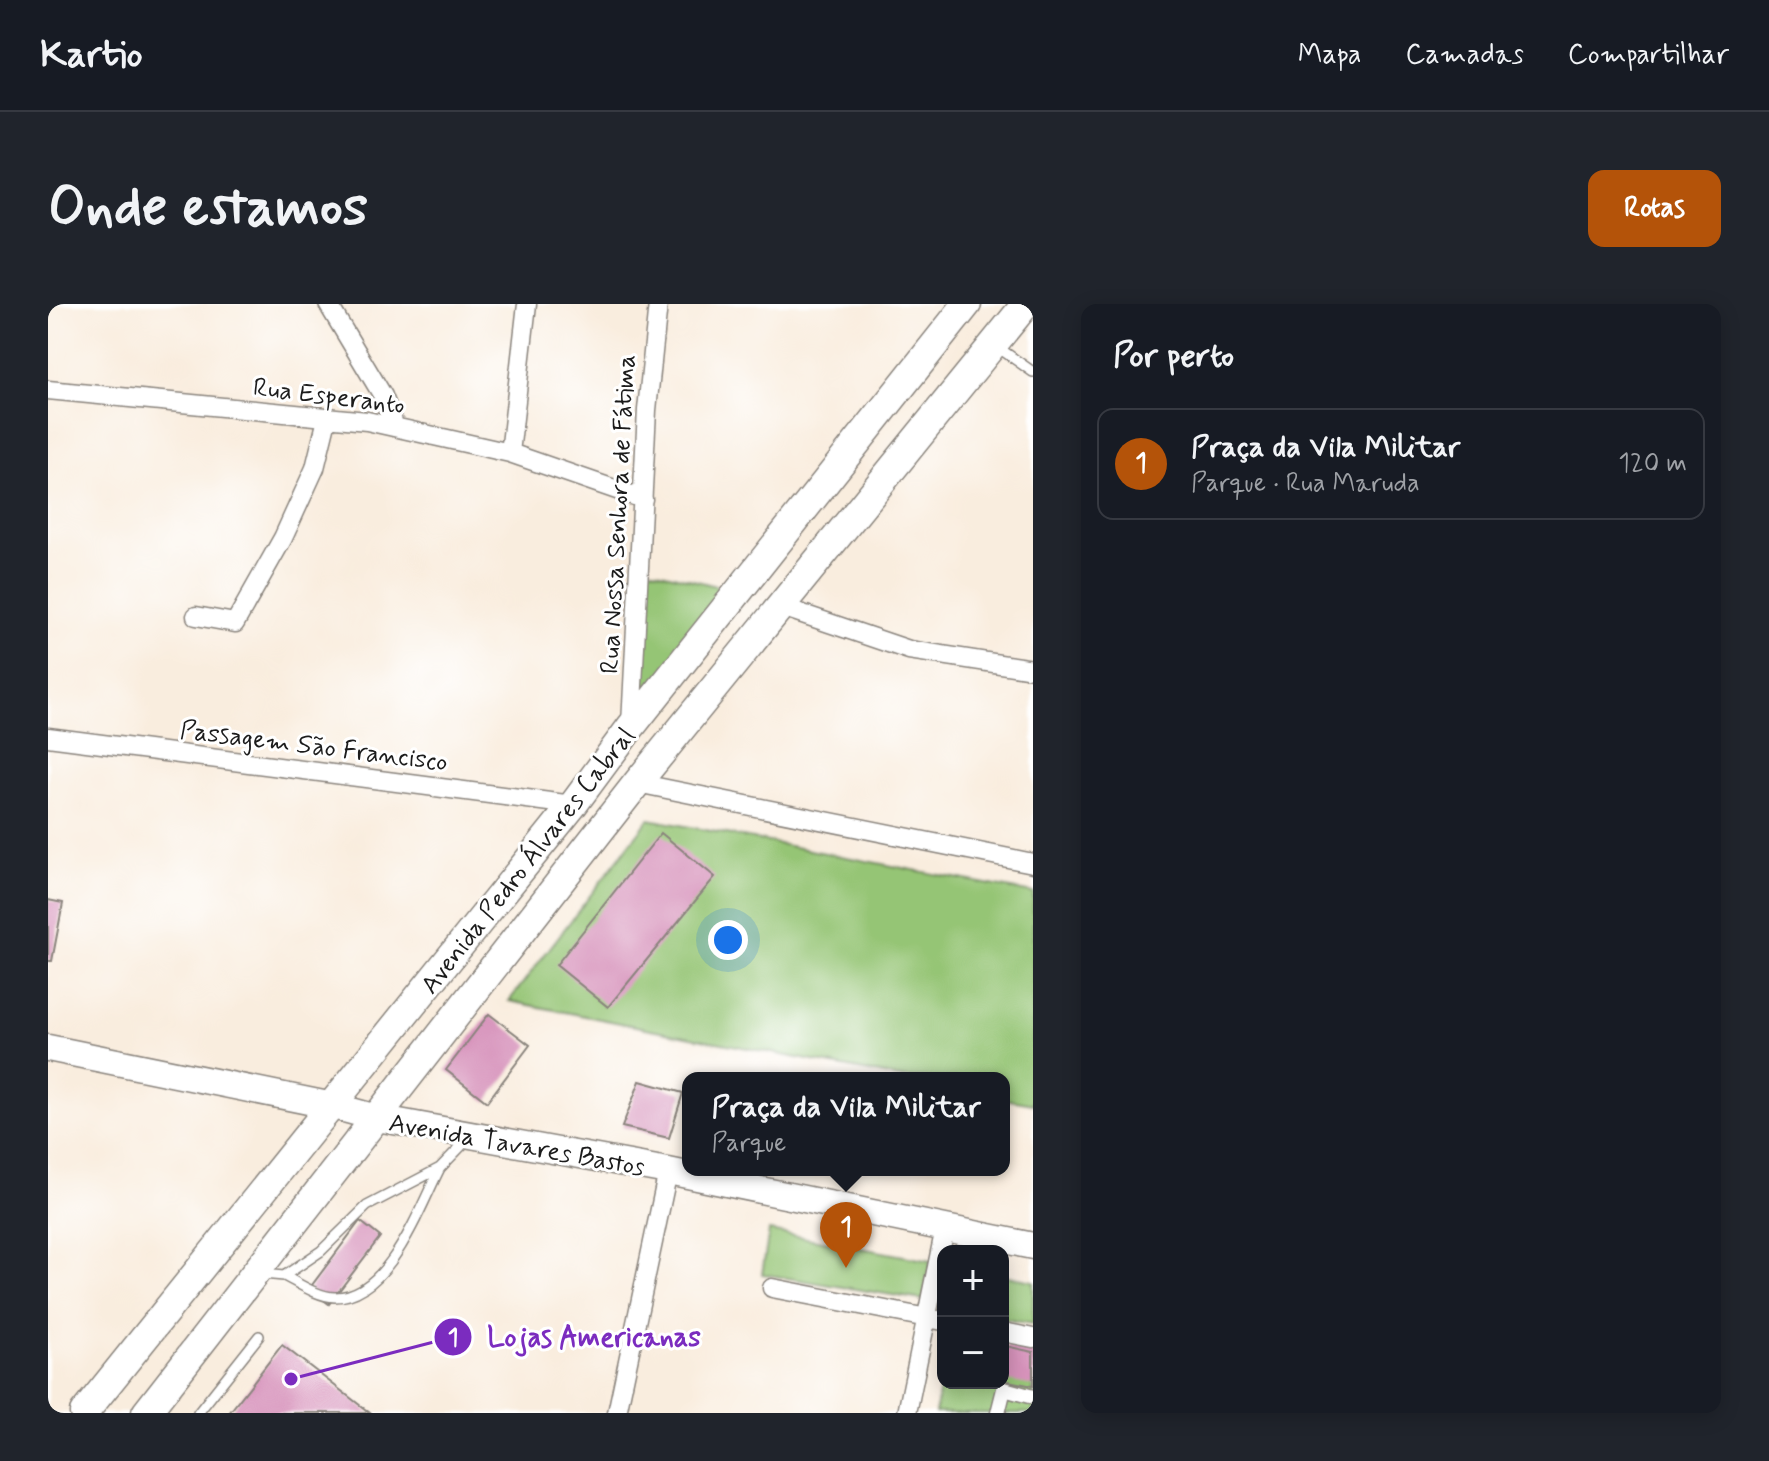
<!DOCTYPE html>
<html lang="pt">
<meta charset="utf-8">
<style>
body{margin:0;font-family:Mynerve,sans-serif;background:#20242c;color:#f1f3f6}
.controls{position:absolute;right:24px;bottom:24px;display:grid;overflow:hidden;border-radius:16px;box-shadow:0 4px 20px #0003}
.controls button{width:72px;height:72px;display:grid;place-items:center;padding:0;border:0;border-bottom:2px solid #363941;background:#171b24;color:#f1f3f6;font:40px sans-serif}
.you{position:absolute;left:680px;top:636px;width:28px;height:28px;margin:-20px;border:6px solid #fff;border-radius:50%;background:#1a73e8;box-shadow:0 0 0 12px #1a73e833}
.badge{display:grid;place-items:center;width:52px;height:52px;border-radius:50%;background:#b45309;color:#fff;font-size:26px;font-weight:700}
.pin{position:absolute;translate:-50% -66px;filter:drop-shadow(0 2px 4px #0008)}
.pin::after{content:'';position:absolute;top:42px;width:28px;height:24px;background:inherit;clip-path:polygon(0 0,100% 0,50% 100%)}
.popup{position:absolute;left:634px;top:768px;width:328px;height:104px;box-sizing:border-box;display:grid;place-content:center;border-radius:16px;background:#171b24;filter:drop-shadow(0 2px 6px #0005);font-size:26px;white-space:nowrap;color:#9ea1a6}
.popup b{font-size:30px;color:#f1f3f6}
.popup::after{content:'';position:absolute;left:50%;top:100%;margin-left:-16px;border:16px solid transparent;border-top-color:#171b24}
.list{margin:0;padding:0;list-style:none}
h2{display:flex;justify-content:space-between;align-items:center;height:104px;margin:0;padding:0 32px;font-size:34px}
h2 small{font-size:26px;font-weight:400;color:#9ea1a6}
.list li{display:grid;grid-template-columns:52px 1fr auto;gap:24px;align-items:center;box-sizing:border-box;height:112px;margin:0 16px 16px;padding:0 16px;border:2px solid #363941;border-radius:16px}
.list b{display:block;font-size:30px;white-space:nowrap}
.list p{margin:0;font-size:26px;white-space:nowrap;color:#9ea1a6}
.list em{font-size:26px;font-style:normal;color:#9ea1a6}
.map{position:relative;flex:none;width:985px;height:1109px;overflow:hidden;border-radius:16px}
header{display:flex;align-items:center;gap:48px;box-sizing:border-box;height:112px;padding:0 40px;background:#171b24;border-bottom:2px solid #363941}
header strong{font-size:38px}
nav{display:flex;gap:44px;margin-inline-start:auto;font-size:28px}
.intro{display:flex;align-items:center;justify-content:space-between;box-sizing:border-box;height:192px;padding:0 48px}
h1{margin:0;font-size:56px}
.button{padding:20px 36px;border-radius:16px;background:#b45309;color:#fff;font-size:28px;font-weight:700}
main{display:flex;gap:48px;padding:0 48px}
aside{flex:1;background:#171b24;border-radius:16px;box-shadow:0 4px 20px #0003}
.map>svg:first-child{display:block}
.green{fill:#95c574;stroke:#587048;stroke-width:2}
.building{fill:#d793bb}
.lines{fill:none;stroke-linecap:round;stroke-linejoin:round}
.service-casing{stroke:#8a847d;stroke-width:12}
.pedestrian-casing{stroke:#8a847d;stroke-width:17}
.minor-casing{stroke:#8a847d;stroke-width:21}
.secondary-casing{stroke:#8a847d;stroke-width:29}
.primary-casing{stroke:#8a847d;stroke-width:31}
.service{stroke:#fff;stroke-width:9}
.pedestrian{stroke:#fff;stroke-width:14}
.minor{stroke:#fff;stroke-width:18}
.secondary{stroke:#fff;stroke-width:26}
.primary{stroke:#fff;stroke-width:28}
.labels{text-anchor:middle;stroke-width:6;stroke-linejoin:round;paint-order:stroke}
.street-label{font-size:26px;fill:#1c1c1c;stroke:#fff}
.leader{fill:none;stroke:#7b2cbf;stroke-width:3}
.callout-dot{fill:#7b2cbf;stroke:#fff;stroke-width:3}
.mark-label{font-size:24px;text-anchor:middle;font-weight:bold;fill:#fff}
.callout-label{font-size:28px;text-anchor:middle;font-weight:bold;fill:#7b2cbf;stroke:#fff;stroke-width:6;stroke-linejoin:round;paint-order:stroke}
</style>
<header>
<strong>Kartio</strong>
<nav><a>Mapa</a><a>Camadas</a><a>Compartilhar</a></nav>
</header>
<div class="intro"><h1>Onde estamos</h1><a class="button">Rotas</a></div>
<main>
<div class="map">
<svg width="985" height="1109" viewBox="0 0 985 1109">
<rect width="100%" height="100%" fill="#fff"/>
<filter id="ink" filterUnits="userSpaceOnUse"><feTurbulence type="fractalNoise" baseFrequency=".0125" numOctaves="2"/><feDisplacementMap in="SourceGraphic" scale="16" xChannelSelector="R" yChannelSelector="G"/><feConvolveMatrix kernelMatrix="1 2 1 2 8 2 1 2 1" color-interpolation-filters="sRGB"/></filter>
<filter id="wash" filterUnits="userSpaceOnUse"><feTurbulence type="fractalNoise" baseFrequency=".006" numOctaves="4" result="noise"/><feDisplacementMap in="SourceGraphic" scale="32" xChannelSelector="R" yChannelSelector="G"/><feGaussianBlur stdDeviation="1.8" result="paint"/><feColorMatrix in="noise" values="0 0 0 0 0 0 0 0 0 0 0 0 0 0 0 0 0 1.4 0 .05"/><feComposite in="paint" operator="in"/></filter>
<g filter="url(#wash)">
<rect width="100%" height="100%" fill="#f9edde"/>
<path class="green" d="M 598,264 L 692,288 L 582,424 Z
M 601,515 L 985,589 L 985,800 L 956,795 L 956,774 L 851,774 L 461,697 Z
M 721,927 L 883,957 L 875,996 L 714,970 Z
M 955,971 L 985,977 L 985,1020 L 955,1015 Z
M 955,1046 L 985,1053 L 985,1109 L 887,1109 L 895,1070 L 895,1079 L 955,1079 Z"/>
<g id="blocks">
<path class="building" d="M 613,529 L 667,573 L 560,703 L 508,661 Z
M 0,596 L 15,599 L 4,657 L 0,657 Z
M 441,710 L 482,741 L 439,798 L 398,766 Z
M 592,777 L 635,789 L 621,834 L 574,823 Z
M 312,917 L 332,933 L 281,1000 L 261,985 Z
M 234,1041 L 322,1109 L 181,1109 Z
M 958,1042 L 985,1048 L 985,1082 L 955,1076 Z"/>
</g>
</g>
<g filter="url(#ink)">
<use href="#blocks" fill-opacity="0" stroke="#8a847d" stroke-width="2"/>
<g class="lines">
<defs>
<path id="service" d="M 948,42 L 985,68
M 214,970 L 236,972 L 273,947 L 319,902 L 392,864 L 420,835
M 236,972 C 250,979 270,993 287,993 C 341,993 371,905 392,864
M 150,1109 L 211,1032"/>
<path id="pedestrian" d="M 950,1109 L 956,1085 L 985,1093"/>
<path id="minor" d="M 280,0 L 335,92 L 347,123
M 0,86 L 319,117 L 462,149 L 595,195
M 462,149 L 479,0
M 731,302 L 861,346 L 985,365
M 148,312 L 187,319 L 235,234 L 267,164 L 279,115
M 583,421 L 599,106 L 610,0
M 0,433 L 525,501
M 589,479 L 985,559
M 724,984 L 895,1017
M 955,1028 L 985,1034
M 569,1109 L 620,867
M 859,1109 L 897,924"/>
<path id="secondary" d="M 0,744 L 285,802 L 329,814 L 620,867 L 985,942"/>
<path id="primary" d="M 36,1109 L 525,501 L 582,424 L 919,0
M 98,1109 L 589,479 L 978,0"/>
</defs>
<use href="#service" class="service-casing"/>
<use href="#pedestrian" class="pedestrian-casing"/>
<use href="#minor" class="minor-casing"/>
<use href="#secondary" class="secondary-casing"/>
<use href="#primary" class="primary-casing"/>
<use href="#service" class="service"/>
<use href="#pedestrian" class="pedestrian"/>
<use href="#minor" class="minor"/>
<use href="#secondary" class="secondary"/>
<use href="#primary" class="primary"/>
</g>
</g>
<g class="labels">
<g class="street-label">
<text transform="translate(281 91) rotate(7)" y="9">Rua Esperanto</text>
<text transform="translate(569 210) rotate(-87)" y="9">Rua Nossa Senhora de Fátima</text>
<text transform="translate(266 441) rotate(7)" y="9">Passagem São Francisco</text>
<text transform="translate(479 556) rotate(-52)" y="9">Avenida Pedro Álvares Cabral</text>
<text transform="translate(469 840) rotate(10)" y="9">Avenida Tavares Bastos</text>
</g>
</g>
<path class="leader" d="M243 1075L405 1033"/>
<g class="callout-dot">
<circle cx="243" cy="1075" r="8"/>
<circle cx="405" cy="1033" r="20"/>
</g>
<g class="mark-label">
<text x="405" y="1041">1</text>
</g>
<g class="callout-label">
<text x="546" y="1042">Lojas Americanas</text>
</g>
</svg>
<div class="controls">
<button>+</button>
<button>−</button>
</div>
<div class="you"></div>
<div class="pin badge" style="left:798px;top:964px">1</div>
<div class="popup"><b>Praça da Vila Militar</b>Parque</div>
</div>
<aside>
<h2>Por perto<small></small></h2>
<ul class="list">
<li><span class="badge">1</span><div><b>Praça da Vila Militar</b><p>Parque · Rua Maruda</p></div><em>120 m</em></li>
</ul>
</aside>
</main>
